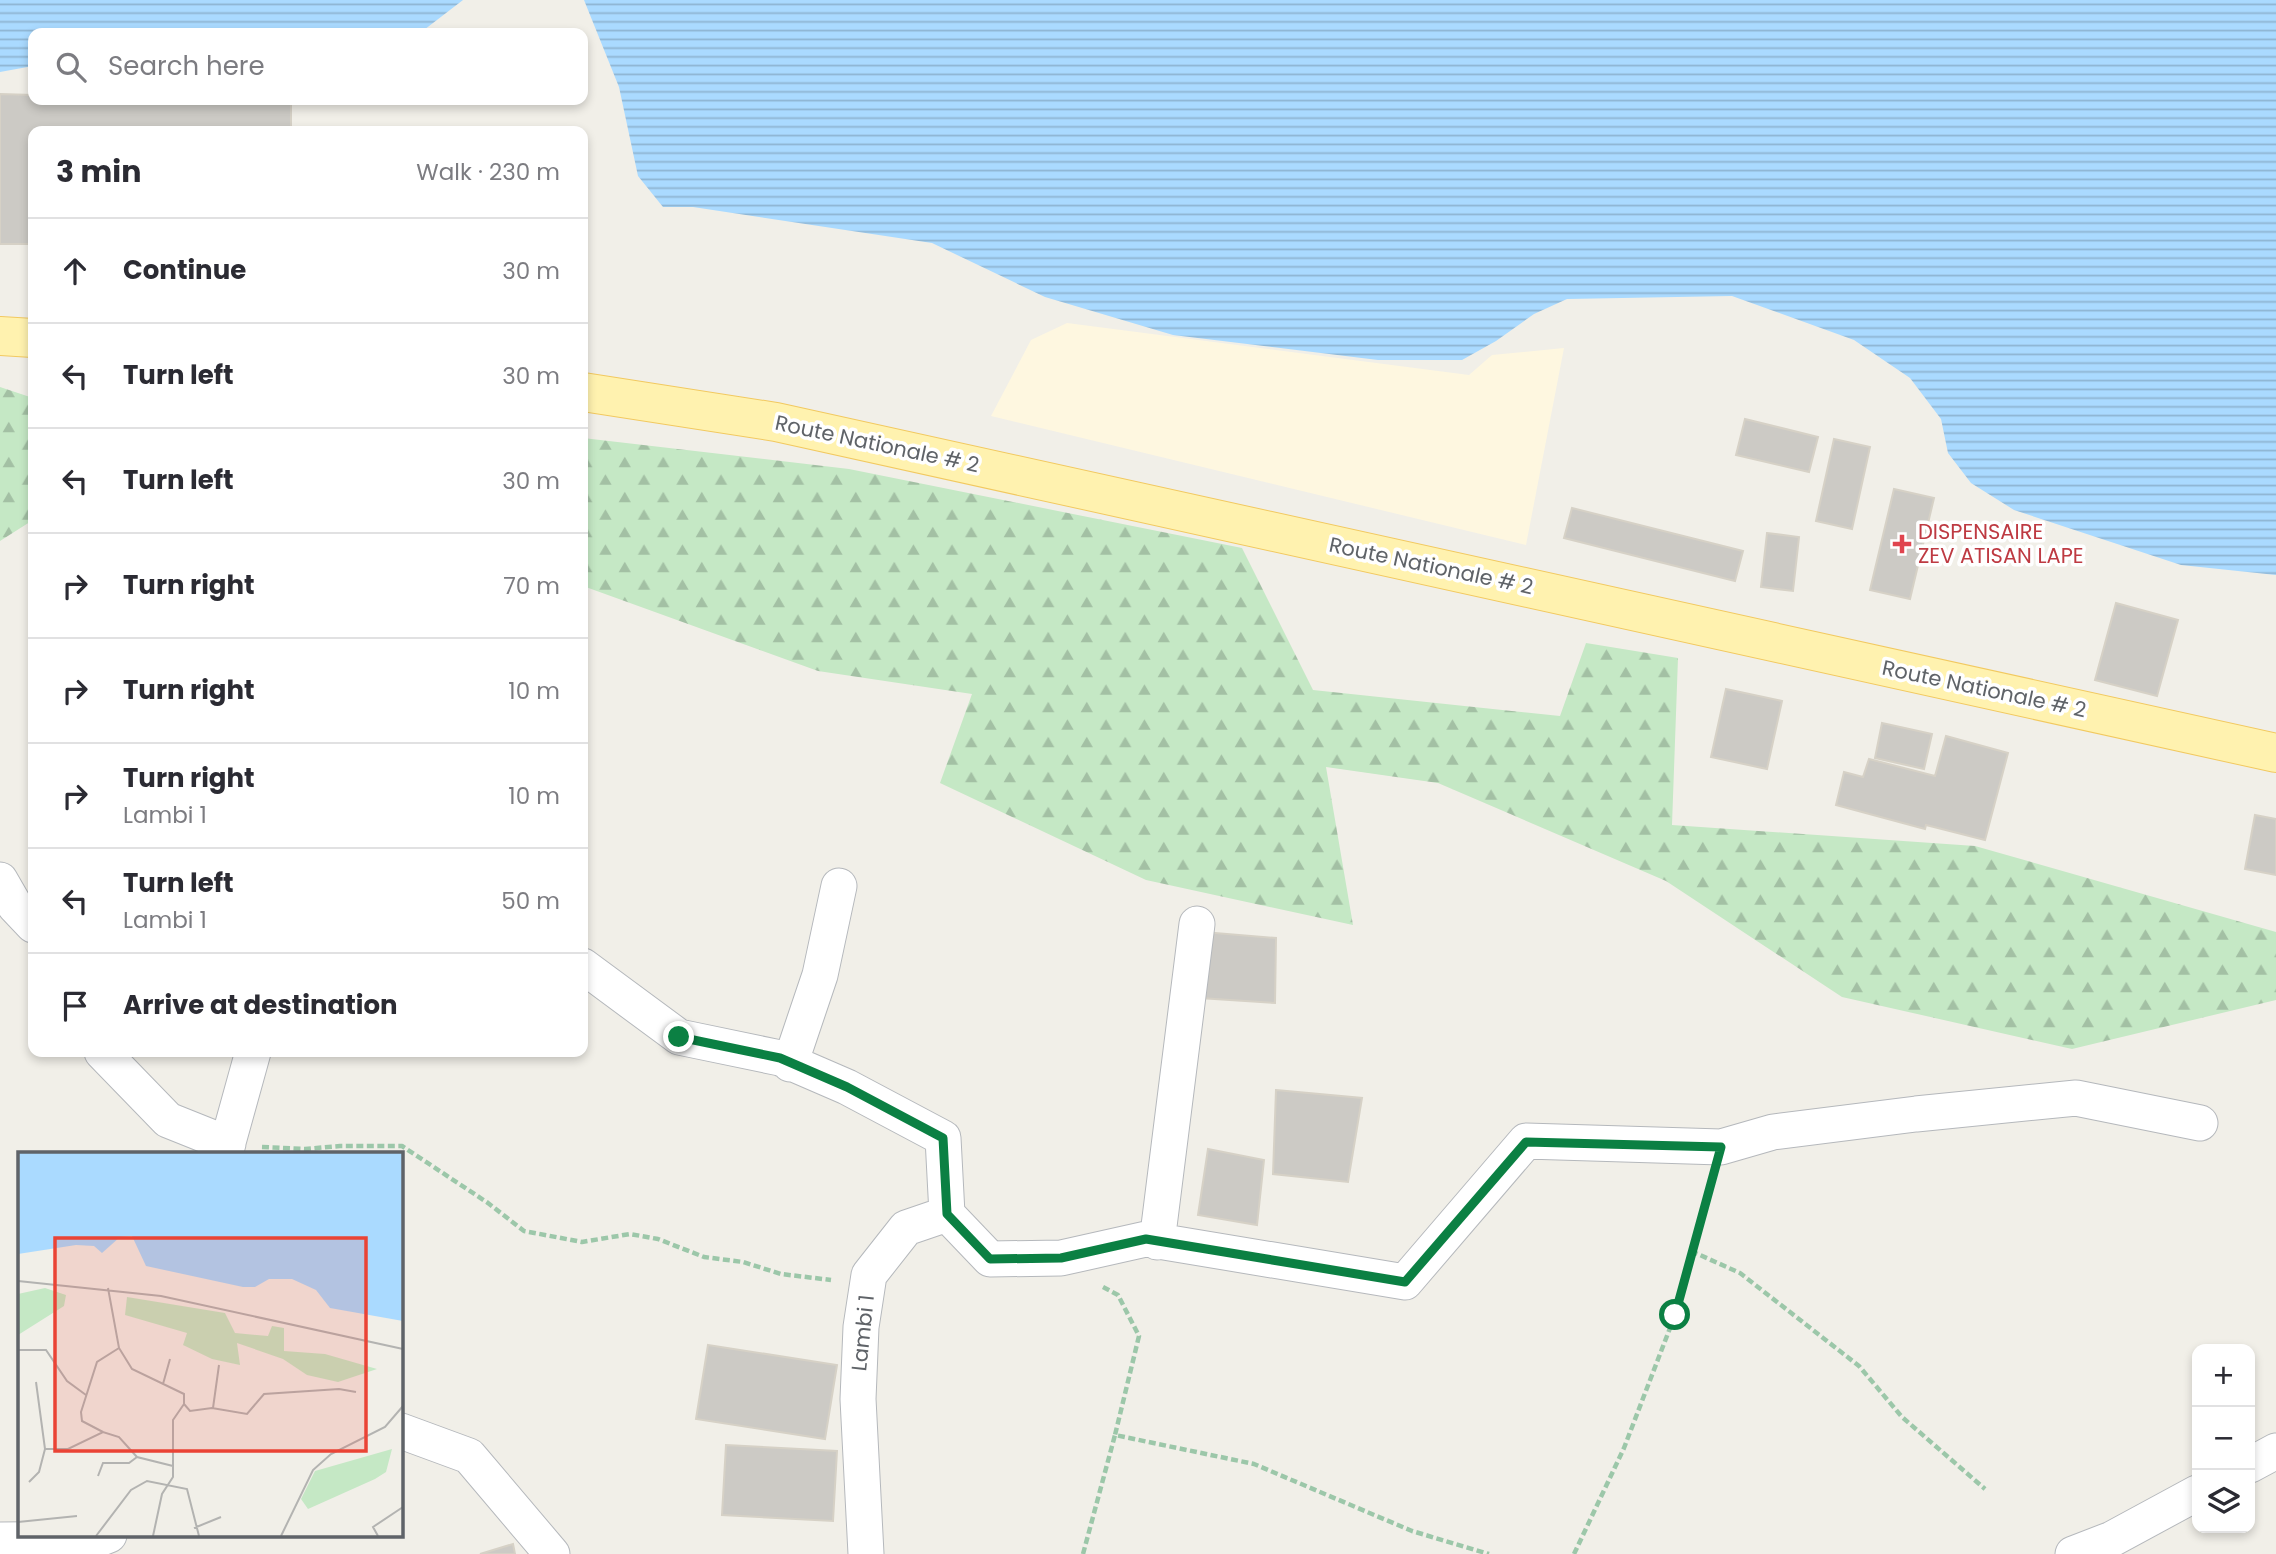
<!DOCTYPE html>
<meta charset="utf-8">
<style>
body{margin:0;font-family:Poppins,sans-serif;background:#f2f2f3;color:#2b2b33}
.controls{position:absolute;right:21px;bottom:21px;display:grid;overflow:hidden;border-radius:14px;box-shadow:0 4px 10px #0003}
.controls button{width:63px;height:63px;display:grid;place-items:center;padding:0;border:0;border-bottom:2px solid #e1e1e2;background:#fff;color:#2b2b33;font:35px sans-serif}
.stop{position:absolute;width:21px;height:21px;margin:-16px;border:5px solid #0b8043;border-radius:50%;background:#fff}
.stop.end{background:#0b8043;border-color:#fff;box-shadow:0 2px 7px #0008}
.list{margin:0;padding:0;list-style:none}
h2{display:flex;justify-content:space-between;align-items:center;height:91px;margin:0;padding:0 28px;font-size:30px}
h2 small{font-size:23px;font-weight:400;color:#7c7c81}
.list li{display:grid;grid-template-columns:46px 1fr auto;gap:21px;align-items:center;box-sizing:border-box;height:105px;padding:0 28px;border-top:2px solid #e1e1e2}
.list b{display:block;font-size:26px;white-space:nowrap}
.list p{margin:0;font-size:23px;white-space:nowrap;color:#7c7c81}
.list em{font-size:23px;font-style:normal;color:#7c7c81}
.icon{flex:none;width:38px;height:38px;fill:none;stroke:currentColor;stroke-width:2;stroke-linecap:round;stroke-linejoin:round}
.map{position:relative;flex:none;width:2276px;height:1554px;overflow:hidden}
.search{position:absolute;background:#fff;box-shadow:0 4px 10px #0003;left:28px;top:28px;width:560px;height:77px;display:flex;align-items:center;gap:18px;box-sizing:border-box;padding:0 24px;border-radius:14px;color:#7c7c81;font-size:26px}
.panel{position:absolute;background:#fff;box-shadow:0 4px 10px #0003;left:28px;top:126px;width:560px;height:931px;border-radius:14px}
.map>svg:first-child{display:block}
.commercial{fill:#fef7e0}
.forest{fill:url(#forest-firs)}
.water{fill:url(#water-rules)}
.building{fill:#cccac5;stroke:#d6d1c6;stroke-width:2}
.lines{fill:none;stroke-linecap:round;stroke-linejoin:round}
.minor-casing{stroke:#b5b8bc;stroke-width:37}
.primary-casing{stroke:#f2c960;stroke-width:40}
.path{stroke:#9cc7a9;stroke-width:4.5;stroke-dasharray:7 3.5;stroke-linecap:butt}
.minor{stroke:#fff;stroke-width:35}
.primary{stroke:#fff2af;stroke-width:38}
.route{stroke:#0b8043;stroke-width:9}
.health-dot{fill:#e0444e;stroke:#fff;stroke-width:2.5}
.labels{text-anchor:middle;stroke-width:7;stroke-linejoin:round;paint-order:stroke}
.street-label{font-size:21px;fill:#5f6368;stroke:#fff}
.health-label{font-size:21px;fill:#be3a42;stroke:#fff;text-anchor:start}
.inset-road{fill:none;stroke:#b3b3b1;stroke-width:2}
.view{fill:#ea4335;fill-opacity:0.15;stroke:#ea4335;stroke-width:3.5}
.inset-edge{fill:none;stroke:#5f6368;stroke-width:3.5}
</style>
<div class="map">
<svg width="2276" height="1554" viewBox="0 0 2276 1554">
<defs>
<pattern id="forest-firs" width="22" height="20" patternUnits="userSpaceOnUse" patternTransform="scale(1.75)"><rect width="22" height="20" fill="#c5e8c5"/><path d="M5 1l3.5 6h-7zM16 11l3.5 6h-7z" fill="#a3c0a4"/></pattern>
<pattern id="water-rules" width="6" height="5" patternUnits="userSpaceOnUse" patternTransform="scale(1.75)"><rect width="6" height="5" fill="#aadaff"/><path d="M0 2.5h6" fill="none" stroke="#8eb4d2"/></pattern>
</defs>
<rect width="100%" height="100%" fill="#f1efe8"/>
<path class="commercial" d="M 1067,323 L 1469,375 L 1492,355 L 1564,348 L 1526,545 L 991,416 L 1031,340 Z"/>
<path class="forest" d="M 0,387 L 33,398 L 33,520 L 0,541 Z
M 583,438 L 849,469 L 1242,548 L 1313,690 L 1560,716 L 1586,643 L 1678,658 L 1672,825 L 1975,846 L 2276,932 L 2276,1000 L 2072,1049 L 1842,997 L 1666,881 L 1438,783 L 1326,767 L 1353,925 L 1146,880 L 940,783 L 972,694 L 818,671 L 583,586 Z"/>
<path class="water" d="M 0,0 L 463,0 L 420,33 L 33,33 L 33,66 L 0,72 Z
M 584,0 L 2276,0 L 2276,575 L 2181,565 L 2014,510 L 1971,483 L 1948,453 L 1941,419 L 1910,378 L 1854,340 L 1732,296 L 1567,299 L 1534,314 L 1496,341 L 1462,360 L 1378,360 L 1173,335 L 1045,297 L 932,243 L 693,207 L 663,207 L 638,176 L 619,87 Z"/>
<path class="building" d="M 0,94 L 33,95 L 33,100 L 291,100 L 291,131 L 33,131 L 33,244 L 0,244 Z
M 1745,419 L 1818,437 L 1809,472 L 1736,455 Z
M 1834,439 L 1870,447 L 1852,529 L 1816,521 Z
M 1894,489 L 1934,498 L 1910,599 L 1870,590 Z
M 1572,508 L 1743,551 L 1735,581 L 1564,538 Z
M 1767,533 L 1799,537 L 1793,591 L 1761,587 Z
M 2116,603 L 2178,620 L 2157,696 L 2095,680 Z
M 1726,689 L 1782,701 L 1767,769 L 1711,757 Z
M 1882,723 L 1932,734 L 1924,769 L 1875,758 Z
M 1946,736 L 2008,753 L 1985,840 L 1926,825 L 1925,829 L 1836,805 L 1844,772 L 1863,777 L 1869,759 L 1935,776 Z
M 2255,815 L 2276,819 L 2276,875 L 2245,869 Z
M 1203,932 L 1276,938 L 1275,1003 L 1200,998 Z
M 1276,1090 L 1362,1098 L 1348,1182 L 1273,1174 Z
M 1208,1149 L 1264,1160 L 1257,1225 L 1198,1215 Z
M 708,1345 L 837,1365 L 825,1439 L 696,1419 Z
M 726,1445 L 837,1451 L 833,1521 L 722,1515 Z
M 513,1544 L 515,1554 L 480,1554 Z"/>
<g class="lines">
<defs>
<path id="minor" d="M 0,880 L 15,906 L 33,925
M 583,966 L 679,1037 L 780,1058 L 847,1087 L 943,1138 L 947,1214 L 906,1228 L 869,1275 L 861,1327 L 858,1399 L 866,1554
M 102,1052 L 168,1120 L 228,1144
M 790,1064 L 820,975 L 839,886
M 225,1153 L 253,1052
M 947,1214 L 990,1259 L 1061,1258 L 1146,1239 L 1405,1282 L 1526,1141 L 1721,1147 L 1773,1132 L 1916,1114 L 2076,1098 L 2200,1123
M 1157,1242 L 1197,924
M 401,1431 L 469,1456 L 552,1554
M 2250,1465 L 2276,1451
M 0,1540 L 99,1539 L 109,1535
M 2073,1554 L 2112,1539 L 2197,1493"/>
<path id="primary" d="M 0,336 L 33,338
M 583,392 L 776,422 L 2276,753"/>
</defs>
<use href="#minor" class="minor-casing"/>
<use href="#primary" class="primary-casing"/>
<path class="path" d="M 262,1147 L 305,1149 L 340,1146 L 402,1146 L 488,1203 L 524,1231 L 582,1242 L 630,1234 L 658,1239 L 704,1257 L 743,1262 L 781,1274 L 831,1280
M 1691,1251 L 1740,1273 L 1859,1366 L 1902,1417 L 1985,1489
M 1103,1287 L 1118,1295 L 1139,1336 L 1115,1435 L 1254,1464 L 1412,1531 L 1489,1554
M 1083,1554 L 1115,1435
M 1574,1554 L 1624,1448 L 1675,1315 L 1711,1182"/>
<use href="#minor" class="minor"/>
<use href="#primary" class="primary"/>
</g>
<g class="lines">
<path class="route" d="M 679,1037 L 780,1058 L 847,1087 L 943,1138 L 947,1214 L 990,1259 L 1061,1258 L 1146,1239 L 1405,1282 L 1526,1142 L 1721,1147 L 1675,1315"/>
</g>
<path class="health-dot" d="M1898.5 533.5h7v7h7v7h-7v7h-7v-7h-7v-7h7z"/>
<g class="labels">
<g class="street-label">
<text transform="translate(877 444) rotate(12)" y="7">Route Nationale # 2</text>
<text transform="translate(1431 566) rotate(12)" y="7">Route Nationale # 2</text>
<text transform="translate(1984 689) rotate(12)" y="7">Route Nationale # 2</text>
<text transform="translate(863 1333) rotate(-84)" y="7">Lambi 1</text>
</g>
<g class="health-label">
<text x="1918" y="539">DISPENSAIRE<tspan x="1918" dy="24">ZEV ATISAN LAPE</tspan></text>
</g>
</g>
<g transform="translate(18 1152)">
<rect width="385" height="385" fill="#f1efe8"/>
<path d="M 27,136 L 48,143 L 46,154 L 0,183 L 0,142 ZM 109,145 L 207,161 L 217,181 L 250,184 L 254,174 L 266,176 L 266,199 L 307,202 L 359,217 L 320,230 L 289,223 L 265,207 L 219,191 L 222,213 L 194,207 L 165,193 L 169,181 L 107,163 ZM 374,297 L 368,320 L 357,327 L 290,357 L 283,347 L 297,319 Z" fill="#c5e8c5"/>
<path d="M 0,1 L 385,1 L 385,169 L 312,156 L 298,138 L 274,127 L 251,127 L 237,135 L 225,135 L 128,114 L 114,84 L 102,85 L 84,101 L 76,94 L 58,93 L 0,102 Z" fill="#aadaff"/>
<path class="inset-road" d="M 0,129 L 143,144 L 385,197M 90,136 L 101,196 L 114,217 L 166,242 L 166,252 L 155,268 L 155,325 L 144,342 L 135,384M 0,198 L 28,198 L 49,229 L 68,243M 18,230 L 27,297 L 50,297 L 85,280 L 101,285 L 119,305 L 155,314M 145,232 L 152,207M 166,252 L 172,259 L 194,256 L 229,262 L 246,242 L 321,237 L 338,240M 195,256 L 201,213M 85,280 L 64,269 L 63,260 L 79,210 L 101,196M 80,324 L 85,311 L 111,311 L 119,305M 11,330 L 21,320 L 27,297M 0,370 L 59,364M 176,376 L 203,365M 78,384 L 113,338 L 129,329 L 169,337 L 181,384M 263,384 L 295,318 L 313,302 L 367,275 L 385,254M 360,384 L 355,375 L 385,355"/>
<path class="view" d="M 37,86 L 348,86 L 348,299 L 37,299 Z"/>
<rect width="385" height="385" class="inset-edge"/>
</g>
</svg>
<div class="controls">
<button>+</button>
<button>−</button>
<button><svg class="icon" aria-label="layers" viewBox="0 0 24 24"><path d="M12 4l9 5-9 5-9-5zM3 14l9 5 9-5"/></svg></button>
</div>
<div class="stop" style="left:1675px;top:1315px"></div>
<div class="stop end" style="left:679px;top:1037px"></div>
<div class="search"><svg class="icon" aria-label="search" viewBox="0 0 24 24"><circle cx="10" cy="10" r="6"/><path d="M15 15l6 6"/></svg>Search here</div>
<section class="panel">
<h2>3 min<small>Walk · 230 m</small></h2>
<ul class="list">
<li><svg class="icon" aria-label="ahead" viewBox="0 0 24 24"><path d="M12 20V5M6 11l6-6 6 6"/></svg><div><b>Continue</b></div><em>30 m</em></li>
<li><svg class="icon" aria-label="left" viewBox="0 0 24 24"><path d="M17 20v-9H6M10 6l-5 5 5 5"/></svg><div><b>Turn left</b></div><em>30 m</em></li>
<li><svg class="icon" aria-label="left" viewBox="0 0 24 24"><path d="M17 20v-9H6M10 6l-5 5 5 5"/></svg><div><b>Turn left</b></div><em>30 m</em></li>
<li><svg class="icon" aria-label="right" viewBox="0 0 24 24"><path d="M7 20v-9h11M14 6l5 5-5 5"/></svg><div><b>Turn right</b></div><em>70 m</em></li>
<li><svg class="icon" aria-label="right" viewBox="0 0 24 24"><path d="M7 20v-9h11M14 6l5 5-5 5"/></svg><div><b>Turn right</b></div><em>10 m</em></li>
<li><svg class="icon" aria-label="right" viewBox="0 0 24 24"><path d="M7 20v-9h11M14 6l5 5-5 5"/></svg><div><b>Turn right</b><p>Lambi 1</p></div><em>10 m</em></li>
<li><svg class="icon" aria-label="left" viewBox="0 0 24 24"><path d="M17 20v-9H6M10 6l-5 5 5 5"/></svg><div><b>Turn left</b><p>Lambi 1</p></div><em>50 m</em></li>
<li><svg class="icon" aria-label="arrive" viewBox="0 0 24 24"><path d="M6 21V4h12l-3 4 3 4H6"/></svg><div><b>Arrive at destination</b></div></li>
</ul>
</section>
</div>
